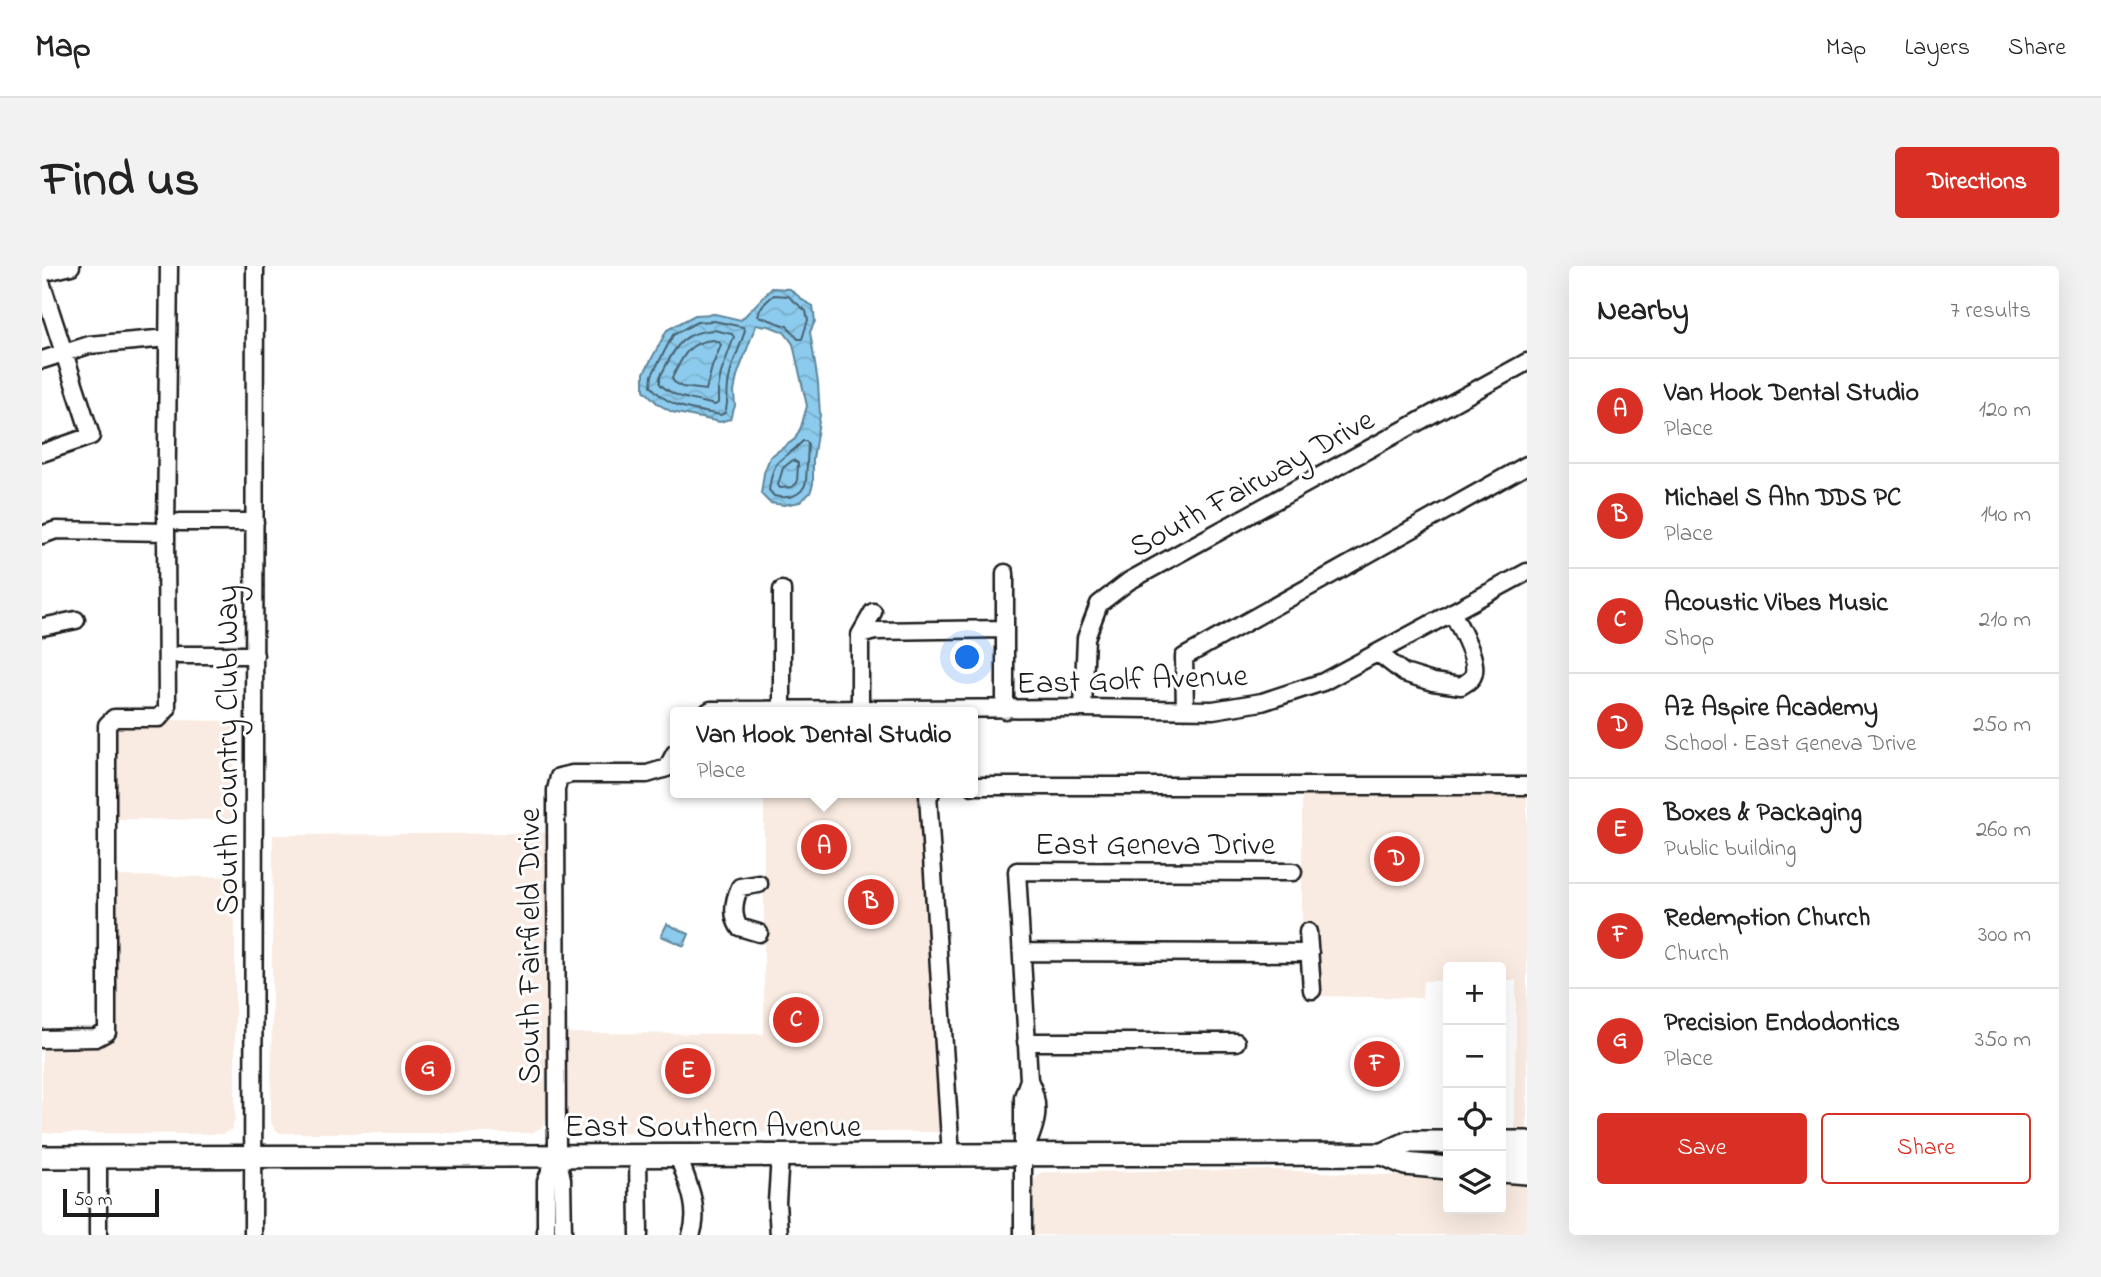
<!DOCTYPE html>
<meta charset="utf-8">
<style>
body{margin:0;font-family:"Indie Flower",sans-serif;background:#f2f2f2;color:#222}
.controls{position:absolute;right:21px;bottom:21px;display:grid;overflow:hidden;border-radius:7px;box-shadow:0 7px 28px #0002}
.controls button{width:63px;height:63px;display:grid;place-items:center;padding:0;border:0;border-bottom:2px solid #e0e0e0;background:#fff;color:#222;font:35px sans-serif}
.scale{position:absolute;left:21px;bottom:18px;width:96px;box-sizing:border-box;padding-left:7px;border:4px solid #1c1c1c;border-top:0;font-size:19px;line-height:24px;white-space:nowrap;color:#1c1c1c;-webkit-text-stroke:5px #fff;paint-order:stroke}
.you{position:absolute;left:926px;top:392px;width:24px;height:24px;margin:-18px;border:5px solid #fff;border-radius:50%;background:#1a73e8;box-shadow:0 0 0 10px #1a73e833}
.badge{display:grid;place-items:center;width:46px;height:46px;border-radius:50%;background:#d93025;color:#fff;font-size:23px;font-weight:700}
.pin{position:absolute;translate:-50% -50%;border:4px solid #fff;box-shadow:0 2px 7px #0006}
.popup{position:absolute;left:628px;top:441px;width:308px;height:91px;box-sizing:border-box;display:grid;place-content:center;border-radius:7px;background:#fff;filter:drop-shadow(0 2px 5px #0005);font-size:23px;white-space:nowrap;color:#767676}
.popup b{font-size:26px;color:#222}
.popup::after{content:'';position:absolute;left:50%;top:100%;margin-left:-14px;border:14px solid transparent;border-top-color:#fff}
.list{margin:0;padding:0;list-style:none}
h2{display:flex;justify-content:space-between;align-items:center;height:91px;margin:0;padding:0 28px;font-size:30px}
h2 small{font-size:23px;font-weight:400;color:#767676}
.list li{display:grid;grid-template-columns:46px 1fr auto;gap:21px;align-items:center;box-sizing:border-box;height:105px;padding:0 28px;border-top:2px solid #e0e0e0}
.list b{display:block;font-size:26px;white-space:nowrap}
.list p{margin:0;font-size:23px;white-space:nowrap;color:#767676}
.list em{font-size:23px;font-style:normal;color:#767676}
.actions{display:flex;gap:14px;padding:21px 28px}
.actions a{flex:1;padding:16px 0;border:2px solid #d93025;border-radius:7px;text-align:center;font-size:24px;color:#d93025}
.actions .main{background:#d93025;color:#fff}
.icon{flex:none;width:38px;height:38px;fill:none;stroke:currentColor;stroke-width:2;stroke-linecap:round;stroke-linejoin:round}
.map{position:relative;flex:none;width:1485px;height:969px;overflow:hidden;border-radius:7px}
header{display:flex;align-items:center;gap:42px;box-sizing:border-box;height:98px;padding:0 35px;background:#fff;border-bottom:2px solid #e0e0e0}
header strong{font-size:33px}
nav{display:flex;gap:38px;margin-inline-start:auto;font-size:24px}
.intro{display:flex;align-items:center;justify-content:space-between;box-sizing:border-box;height:168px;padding:0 42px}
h1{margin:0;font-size:49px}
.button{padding:18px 32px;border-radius:7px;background:#d93025;color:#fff;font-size:24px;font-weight:700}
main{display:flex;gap:42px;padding:0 42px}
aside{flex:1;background:#fff;border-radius:7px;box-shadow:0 7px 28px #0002}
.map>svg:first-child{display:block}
.built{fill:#f9ebe1}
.water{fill:url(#water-waves);stroke:#5f8599;stroke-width:2}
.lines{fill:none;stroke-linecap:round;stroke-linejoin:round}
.shore{stroke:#496270;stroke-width:2}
.minor-casing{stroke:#1c1c1c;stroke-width:21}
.major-casing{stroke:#1c1c1c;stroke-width:26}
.minor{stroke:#fff;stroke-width:16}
.major{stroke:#fff;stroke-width:21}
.labels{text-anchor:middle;stroke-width:6;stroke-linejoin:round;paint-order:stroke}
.street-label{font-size:32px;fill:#1c1c1c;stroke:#fff}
</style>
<header>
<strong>Map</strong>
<nav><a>Map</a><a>Layers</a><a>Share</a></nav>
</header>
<div class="intro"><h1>Find us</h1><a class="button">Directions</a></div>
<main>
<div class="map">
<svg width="1485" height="969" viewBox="0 0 1485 969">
<defs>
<pattern id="water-waves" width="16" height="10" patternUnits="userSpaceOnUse" patternTransform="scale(1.75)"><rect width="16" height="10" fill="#8ccbed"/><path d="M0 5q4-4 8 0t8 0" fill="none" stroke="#78aecb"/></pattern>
</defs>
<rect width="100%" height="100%" fill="#fff"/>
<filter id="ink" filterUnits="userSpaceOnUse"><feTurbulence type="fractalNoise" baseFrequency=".0143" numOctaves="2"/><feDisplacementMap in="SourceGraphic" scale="14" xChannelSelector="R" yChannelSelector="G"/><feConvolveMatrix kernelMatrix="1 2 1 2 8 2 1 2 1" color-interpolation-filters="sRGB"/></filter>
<g filter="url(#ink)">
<path class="built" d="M 128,454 L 193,455 L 191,554 L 65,553 L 67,457 L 127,457 Z
M 1260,524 L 1485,526 L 1485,865 L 1473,865 L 1474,714 L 1459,714 L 1459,701 L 1406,701 L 1406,715 L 1381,715 L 1380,732 L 1276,730 L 1273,661 L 1260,661 Z
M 722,527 L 881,527 L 901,866 L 533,867 L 528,864 L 521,854 L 520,767 L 722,768 Z
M 504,567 L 505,848 L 503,856 L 499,862 L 489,867 L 239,867 L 233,864 L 229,856 L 231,569 Z
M 65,610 L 193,611 L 193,855 L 189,864 L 180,868 L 0,867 L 0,773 L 65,765 Z
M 1235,904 L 1406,912 L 1406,943 L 1459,943 L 1459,915 L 1485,917 L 1485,969 L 992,969 L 992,915 L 998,907 L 1002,906 Z"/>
<path class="water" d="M 730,22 L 748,23 L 762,35 L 771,40 L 773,55 L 768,66 L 776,117 L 778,149 L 771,193 L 771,218 L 768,227 L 758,236 L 742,239 L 728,237 L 719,228 L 722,207 L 728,191 L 753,173 L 759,161 L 765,140 L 751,78 L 742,66 L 727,60 L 714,59 L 695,110 L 692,126 L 693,140 L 688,153 L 678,156 L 630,146 L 616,138 L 602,124 L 602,107 L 625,64 L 653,49 L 673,48 L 699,54 Z
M 625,658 L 647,668 L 642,680 L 619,670 Z"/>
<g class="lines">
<path class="shore" d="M 732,29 L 746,30 L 764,45 L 766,54 L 760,73 L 756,73 L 745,60 L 716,50 C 716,42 726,34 732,29 Z
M 672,55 L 701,61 L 703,64 C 699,80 690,96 687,113 C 684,125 687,136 683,147 L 678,149 C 653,144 626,142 609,120 L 610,109 L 631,69 L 655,56 Z
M 672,64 L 690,68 L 692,71 L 679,107 L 676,123 L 676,137 L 673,139 C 653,134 633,133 618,118 L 618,111 C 633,83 637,66 672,64 Z
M 671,74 L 677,76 L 679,79 L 670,101 L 664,124 L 640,121 L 632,116 L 630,112 C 641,91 645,76 671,74 Z
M 761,175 L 764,175 L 766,178 L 764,216 C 760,231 745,233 732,230 L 727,224 C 732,187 740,198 761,175 Z
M 751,194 L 756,197 L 755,217 L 750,221 L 738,222 L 736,219 L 741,202 Z"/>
<defs>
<path id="minor" d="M 0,7 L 29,0
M 0,19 L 49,170 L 0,187
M 0,94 L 47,79 L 126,72
M 138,256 L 213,256
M 0,269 L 14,264 L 124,266
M 963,307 L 963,444
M 740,324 L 740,444
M 0,361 L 34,354
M 818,369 L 833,365 L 963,363
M 1336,387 L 1362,407 L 1391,416 L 1419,420 C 1422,418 1426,416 1429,413 C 1441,399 1417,361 1410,346
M 137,389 L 213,389
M 1041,442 L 1044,372 L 1057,338 L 1087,315 L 1485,96
M 818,444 L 818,369 L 831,346
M 1143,444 L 1142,391 L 1485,199
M 666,446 L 669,444 L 1041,442 L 1171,444 L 1220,436 L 1281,416 L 1485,306
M 931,520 L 1485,520
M 889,527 L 886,529 L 909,890
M 1266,666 L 1270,724
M 717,667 L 697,661 C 689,648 692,634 698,621 L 717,618
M 980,686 L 1268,687
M 0,773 L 54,772 L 65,766 L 65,459 L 72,452 L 117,452 L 125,443 L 124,266 L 127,0
M 984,776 L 1194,776
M 981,889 C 993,861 1001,844 987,814 L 975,605 L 1251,606
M 596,890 L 597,969
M 636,890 C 645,915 659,943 649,969
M 56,891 L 56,969
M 211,969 L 213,0
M 504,969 L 504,915 L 515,890
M 521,969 L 520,913 L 515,890 L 514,524 L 517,511 L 530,508 L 605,508 L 625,502 L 633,487
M 737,969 L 735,936 L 738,890
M 981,969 L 981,831 L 987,814"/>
<path id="major" d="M 1459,876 L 1485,876
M 1341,888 L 1363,898 L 1406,902
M 1459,890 L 1485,891
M 0,891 L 1341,888 L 1367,876 L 1406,876
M 1459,905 L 1485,907"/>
</defs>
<use href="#minor" class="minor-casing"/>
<use href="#major" class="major-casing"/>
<use href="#minor" class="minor"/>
<use href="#major" class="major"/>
</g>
</g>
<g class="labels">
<g class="street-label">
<text transform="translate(1209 216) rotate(-29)" y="11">South Fairway Drive</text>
<text transform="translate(1090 412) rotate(-2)" y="11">East Golf Avenue</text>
<text transform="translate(184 484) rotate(-90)" y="11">South Country Club Way</text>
<text x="1113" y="588">East Geneva Drive</text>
<text transform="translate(486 680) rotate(-90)" y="11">South Fairfield Drive</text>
<text x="671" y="870">East Southern Avenue</text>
</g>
</g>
</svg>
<div class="controls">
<button>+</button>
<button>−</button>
<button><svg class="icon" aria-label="locate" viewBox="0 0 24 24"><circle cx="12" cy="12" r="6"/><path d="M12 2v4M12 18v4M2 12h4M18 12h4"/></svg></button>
<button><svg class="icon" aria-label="layers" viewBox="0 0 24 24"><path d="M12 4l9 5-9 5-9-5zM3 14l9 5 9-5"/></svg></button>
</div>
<div class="scale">50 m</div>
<div class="you"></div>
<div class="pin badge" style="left:782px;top:581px">A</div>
<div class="popup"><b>Van Hook Dental Studio</b>Place</div>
<div class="pin badge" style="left:829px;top:636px">B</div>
<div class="pin badge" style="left:754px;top:754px">C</div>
<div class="pin badge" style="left:1355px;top:593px">D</div>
<div class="pin badge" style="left:646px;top:805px">E</div>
<div class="pin badge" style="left:1335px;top:798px">F</div>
<div class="pin badge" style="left:386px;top:802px">G</div>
</div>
<aside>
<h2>Nearby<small>7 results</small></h2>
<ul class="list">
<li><span class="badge">A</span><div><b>Van Hook Dental Studio</b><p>Place</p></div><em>120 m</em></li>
<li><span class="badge">B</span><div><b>Michael S Ahn DDS PC</b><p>Place</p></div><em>140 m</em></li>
<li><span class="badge">C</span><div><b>Acoustic Vibes Music</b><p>Shop</p></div><em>210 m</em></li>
<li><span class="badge">D</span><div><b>AZ Aspire Academy</b><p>School · East Geneva Drive</p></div><em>250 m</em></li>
<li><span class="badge">E</span><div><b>Boxes &amp; Packaging</b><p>Public building</p></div><em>260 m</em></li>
<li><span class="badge">F</span><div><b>Redemption Church</b><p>Church</p></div><em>300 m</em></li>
<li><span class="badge">G</span><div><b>Precision Endodontics</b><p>Place</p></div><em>350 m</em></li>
</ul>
<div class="actions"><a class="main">Save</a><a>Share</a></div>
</aside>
</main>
